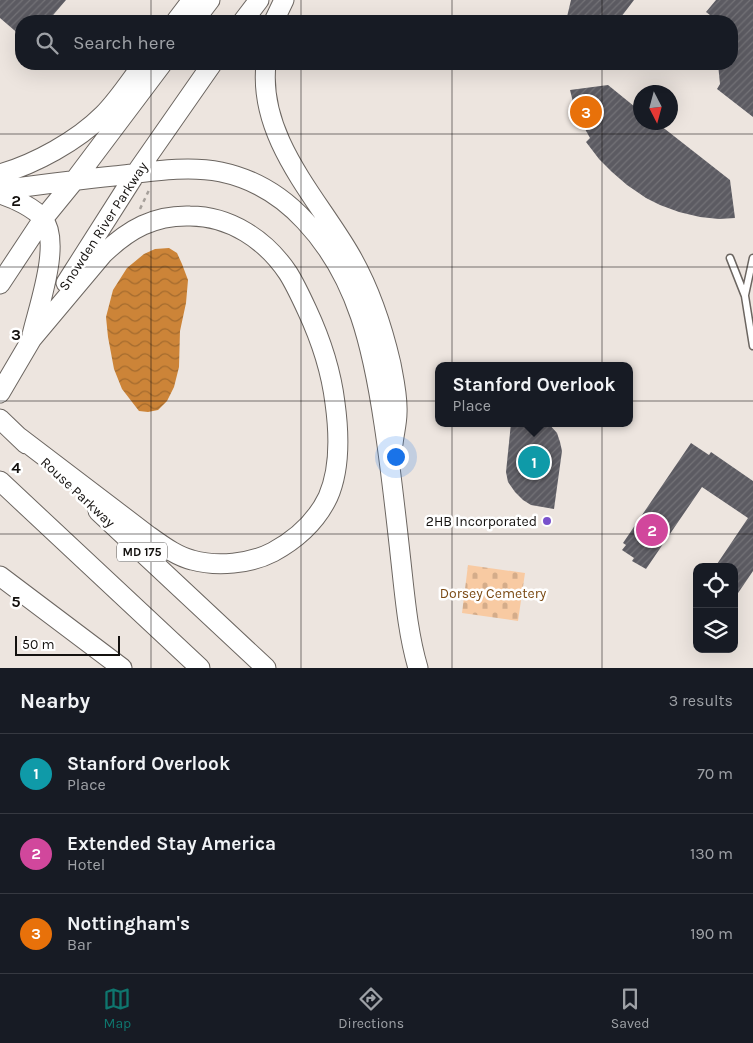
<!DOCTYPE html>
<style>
body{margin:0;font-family:Karla,sans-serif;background:#20242c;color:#f1f3f6}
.controls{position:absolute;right:15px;bottom:15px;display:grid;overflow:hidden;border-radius:10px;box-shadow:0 5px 20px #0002}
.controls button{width:45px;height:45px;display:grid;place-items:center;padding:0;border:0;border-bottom:1px solid #363941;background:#171b24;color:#f1f3f6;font:25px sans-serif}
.compass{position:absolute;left:633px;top:85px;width:45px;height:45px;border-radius:50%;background:#171b24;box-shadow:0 5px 20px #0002;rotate:174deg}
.scale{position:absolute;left:15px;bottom:12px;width:105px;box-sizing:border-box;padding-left:5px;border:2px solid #14110f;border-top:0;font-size:14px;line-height:18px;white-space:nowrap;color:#14110f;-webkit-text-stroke:4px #fff;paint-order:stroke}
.you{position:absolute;left:395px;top:456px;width:18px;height:18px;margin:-12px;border:4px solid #fff;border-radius:50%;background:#1a73e8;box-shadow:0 0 0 8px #1a73e833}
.badge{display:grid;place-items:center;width:32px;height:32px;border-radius:50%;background:#0f766e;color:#fff;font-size:16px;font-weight:700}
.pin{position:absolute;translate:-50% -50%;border:2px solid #fff;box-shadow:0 1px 5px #0006}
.popup{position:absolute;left:435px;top:362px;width:198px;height:65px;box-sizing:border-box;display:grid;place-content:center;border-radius:10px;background:#171b24;filter:drop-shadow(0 1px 4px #0005);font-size:16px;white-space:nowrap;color:#9ea1a6}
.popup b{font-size:19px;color:#f1f3f6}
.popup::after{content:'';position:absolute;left:50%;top:100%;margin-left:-10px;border:10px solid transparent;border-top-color:#171b24}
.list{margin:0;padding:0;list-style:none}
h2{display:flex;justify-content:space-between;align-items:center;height:65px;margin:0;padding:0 20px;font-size:21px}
h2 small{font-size:16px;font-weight:400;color:#9ea1a6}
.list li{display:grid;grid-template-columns:32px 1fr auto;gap:15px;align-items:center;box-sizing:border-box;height:80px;padding:0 20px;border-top:1px solid #363941}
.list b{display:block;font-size:19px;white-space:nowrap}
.list p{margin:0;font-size:16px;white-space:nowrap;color:#9ea1a6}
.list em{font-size:16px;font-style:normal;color:#9ea1a6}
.icon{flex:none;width:28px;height:28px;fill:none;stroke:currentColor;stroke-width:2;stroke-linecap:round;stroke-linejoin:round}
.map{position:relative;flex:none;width:753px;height:668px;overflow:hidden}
.search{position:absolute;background:#171b24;box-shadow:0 5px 20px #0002;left:15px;right:15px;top:15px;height:55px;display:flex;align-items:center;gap:12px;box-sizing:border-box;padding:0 18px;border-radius:20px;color:#9ea1a6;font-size:19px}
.sheet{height:305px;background:#171b24}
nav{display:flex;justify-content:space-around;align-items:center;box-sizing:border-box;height:70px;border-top:1px solid #363941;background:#171b24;font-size:14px;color:#9ea1a6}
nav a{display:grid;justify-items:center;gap:2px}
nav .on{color:#0f766e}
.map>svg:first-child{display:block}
.cemetery{fill:url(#cemetery-stones)}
.water{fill:url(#water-waves)}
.building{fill:url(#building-hatch)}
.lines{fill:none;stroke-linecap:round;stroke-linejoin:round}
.service-casing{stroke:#6c6661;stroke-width:9}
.primary-casing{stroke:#6c6661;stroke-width:21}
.path{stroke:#a59f9a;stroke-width:2.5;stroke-dasharray:4 4;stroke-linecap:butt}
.service{stroke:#fff;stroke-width:6}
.primary{stroke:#fff;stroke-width:19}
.grid{fill:none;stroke:#14110f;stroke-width:1;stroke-opacity:0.55}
.poi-dot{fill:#7952cc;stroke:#fff;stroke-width:2}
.labels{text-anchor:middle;stroke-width:5;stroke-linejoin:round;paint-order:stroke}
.shield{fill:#fff;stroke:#5a5857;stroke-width:1}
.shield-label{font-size:12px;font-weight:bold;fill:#14110f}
.street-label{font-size:14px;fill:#14110f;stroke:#fff}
.poi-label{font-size:14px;fill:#14110f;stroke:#fff;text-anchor:end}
.park-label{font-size:14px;fill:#7b4a14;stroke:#fff}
.grid-label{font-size:16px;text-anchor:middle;font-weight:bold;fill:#14110f;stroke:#fff;stroke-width:5;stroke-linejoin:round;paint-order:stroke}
</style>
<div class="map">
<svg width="753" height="668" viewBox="0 0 753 668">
<defs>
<pattern id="cemetery-stones" width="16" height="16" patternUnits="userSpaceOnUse" patternTransform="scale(1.25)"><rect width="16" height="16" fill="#f8caa2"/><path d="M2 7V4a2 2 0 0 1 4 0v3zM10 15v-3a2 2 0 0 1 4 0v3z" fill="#d4ac8a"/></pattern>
<pattern id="water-waves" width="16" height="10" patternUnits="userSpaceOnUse" patternTransform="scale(1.25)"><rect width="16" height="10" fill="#cc8438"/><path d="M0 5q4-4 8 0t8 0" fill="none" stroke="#a46b2e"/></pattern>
<pattern id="building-hatch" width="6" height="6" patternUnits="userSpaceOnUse" patternTransform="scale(1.25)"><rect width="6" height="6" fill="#5c5b62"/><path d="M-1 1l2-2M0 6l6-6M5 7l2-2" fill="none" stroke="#737277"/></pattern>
</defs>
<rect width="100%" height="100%" fill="#ede5df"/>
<path class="cemetery" d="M 468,565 L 525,573 L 518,621 L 462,613 Z"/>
<path class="water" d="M 169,248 L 177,253 L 182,264 L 188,280 L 186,303 L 180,331 L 179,367 L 174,387 L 167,401 L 158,410 L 148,412 L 139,411 L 122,389 L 114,369 L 108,337 L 106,317 L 113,290 L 127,268 L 144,254 L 155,249 Z"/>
<path class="building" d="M 0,0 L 66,0 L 48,21 L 21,21 L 21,36 L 0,18 Z
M 571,0 L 634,0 L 618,21 L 566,21 Z
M 716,0 L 753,0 L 753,117 L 717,89 L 720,84 L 718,64 L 732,64 L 732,21 L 714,21 L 714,18 L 706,12 Z
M 608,85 L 640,111 L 640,122 L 656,122 L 730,180 L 735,218 L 719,219 L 700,217 L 679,212 L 660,205 L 646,198 L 627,185 L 612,172 L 599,159 L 586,142 L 590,138 L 580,120 L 574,106 L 570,90 Z
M 511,423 L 548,423 L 557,433 L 560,442 L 562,451 L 554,509 L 531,505 L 523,500 L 515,492 L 508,482 L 506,472 Z
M 691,443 L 709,455 L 711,452 L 753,481 L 753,571 L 734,599 L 734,567 L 715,567 L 748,518 L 702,487 L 646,569 L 632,561 L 634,558 L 622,550 L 626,545 L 623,543 Z"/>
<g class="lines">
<defs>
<path id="service" d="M 730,258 L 745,296 L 753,346
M 745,295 L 753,258"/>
<path id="primary" d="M 176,21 L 192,0
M 194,21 L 210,0
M 243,21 L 259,0
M 274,21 L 284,0
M 266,64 C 258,136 314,194 348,251 C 369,286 382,325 391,364 C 394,380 398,397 397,413 C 397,423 394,434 393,444
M 0,174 C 35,164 77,141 103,115 C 118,100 130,81 143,64
M 0,190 C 38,185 76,180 114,176 C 149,172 186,165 221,172 C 254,179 283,197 305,221 C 358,277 373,350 384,424 C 391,470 396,516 401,562 C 405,598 408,634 418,668
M 0,194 C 13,198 35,208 43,219 C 62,242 38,308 32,335
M 66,283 L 136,173 L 212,64
M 0,284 L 43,219 L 74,181 L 162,64
M 0,393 L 37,330
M 0,419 L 26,444
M 19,437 L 149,536 C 162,545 176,556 192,560 C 217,567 250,564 273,552 C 297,539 316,522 328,497 C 340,470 339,432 335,403 C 331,370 321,340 307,310 C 301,297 295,284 288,273 C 266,240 230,216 190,216 C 154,215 129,229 103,254 L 30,341
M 0,481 L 200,668
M 98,511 L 266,668
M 0,576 L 122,668"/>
</defs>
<use href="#service" class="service-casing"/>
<use href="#primary" class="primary-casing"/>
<path class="path" d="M 140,209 L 150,188"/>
<use href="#service" class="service"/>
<use href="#primary" class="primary"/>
</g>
<path class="grid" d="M 151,0 L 151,21M 301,0 L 301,21M 452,0 L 452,21M 602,0 L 602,21M 151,64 L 151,668M 301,64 L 301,668M 452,64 L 452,668M 602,64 L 602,668M 0,134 L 753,134M 0,267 L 753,267M 0,401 L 753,401M 0,534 L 753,534"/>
<circle class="poi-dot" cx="547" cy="521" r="5"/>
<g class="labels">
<rect class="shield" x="117" y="542.5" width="50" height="19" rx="4"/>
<g class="shield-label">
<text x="142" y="556">MD 175</text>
</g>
<g class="street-label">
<text transform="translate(103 226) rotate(-57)" y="5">Snowden River Parkway</text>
<text transform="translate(78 492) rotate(43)" y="5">Rouse Parkway</text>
</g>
<g class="poi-label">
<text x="537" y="526">2HB Incorporated</text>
</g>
<g class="park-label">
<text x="493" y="598">Dorsey Cemetery</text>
</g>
</g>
<g class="grid-label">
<text x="16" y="206">2</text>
<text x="16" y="340">3</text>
<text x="16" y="473">4</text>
<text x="16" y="607">5</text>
</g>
</svg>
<div class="controls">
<button><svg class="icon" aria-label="locate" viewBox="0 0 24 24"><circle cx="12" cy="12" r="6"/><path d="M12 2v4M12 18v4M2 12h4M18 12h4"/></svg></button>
<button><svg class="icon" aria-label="layers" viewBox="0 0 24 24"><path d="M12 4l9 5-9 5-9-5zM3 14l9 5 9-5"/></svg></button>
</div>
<svg class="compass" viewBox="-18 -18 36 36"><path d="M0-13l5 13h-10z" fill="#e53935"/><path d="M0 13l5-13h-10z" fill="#9ea1a6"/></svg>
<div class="scale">50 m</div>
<div class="you"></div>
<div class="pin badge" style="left:534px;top:462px;background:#0f9aa8">1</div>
<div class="popup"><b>Stanford Overlook</b>Place</div>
<div class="pin badge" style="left:652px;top:530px;background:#d1479c">2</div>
<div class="pin badge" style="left:586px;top:112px;background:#e8710a">3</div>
<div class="search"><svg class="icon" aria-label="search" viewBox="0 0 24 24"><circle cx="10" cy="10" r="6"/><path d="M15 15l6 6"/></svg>Search here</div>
</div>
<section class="sheet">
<h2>Nearby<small>3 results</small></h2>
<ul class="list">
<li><span class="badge" style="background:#0f9aa8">1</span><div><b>Stanford Overlook</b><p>Place</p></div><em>70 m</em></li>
<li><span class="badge" style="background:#d1479c">2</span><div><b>Extended Stay America</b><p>Hotel</p></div><em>130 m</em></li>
<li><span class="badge" style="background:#e8710a">3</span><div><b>Nottingham's</b><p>Bar</p></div><em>190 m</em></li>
</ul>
</section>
<nav>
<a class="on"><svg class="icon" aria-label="map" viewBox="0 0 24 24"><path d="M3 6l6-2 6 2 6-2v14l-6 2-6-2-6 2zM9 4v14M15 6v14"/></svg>Map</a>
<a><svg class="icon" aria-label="directions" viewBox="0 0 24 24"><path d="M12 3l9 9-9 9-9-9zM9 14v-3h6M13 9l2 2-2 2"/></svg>Directions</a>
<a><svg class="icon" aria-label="saved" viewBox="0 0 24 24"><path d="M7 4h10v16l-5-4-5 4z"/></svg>Saved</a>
</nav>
